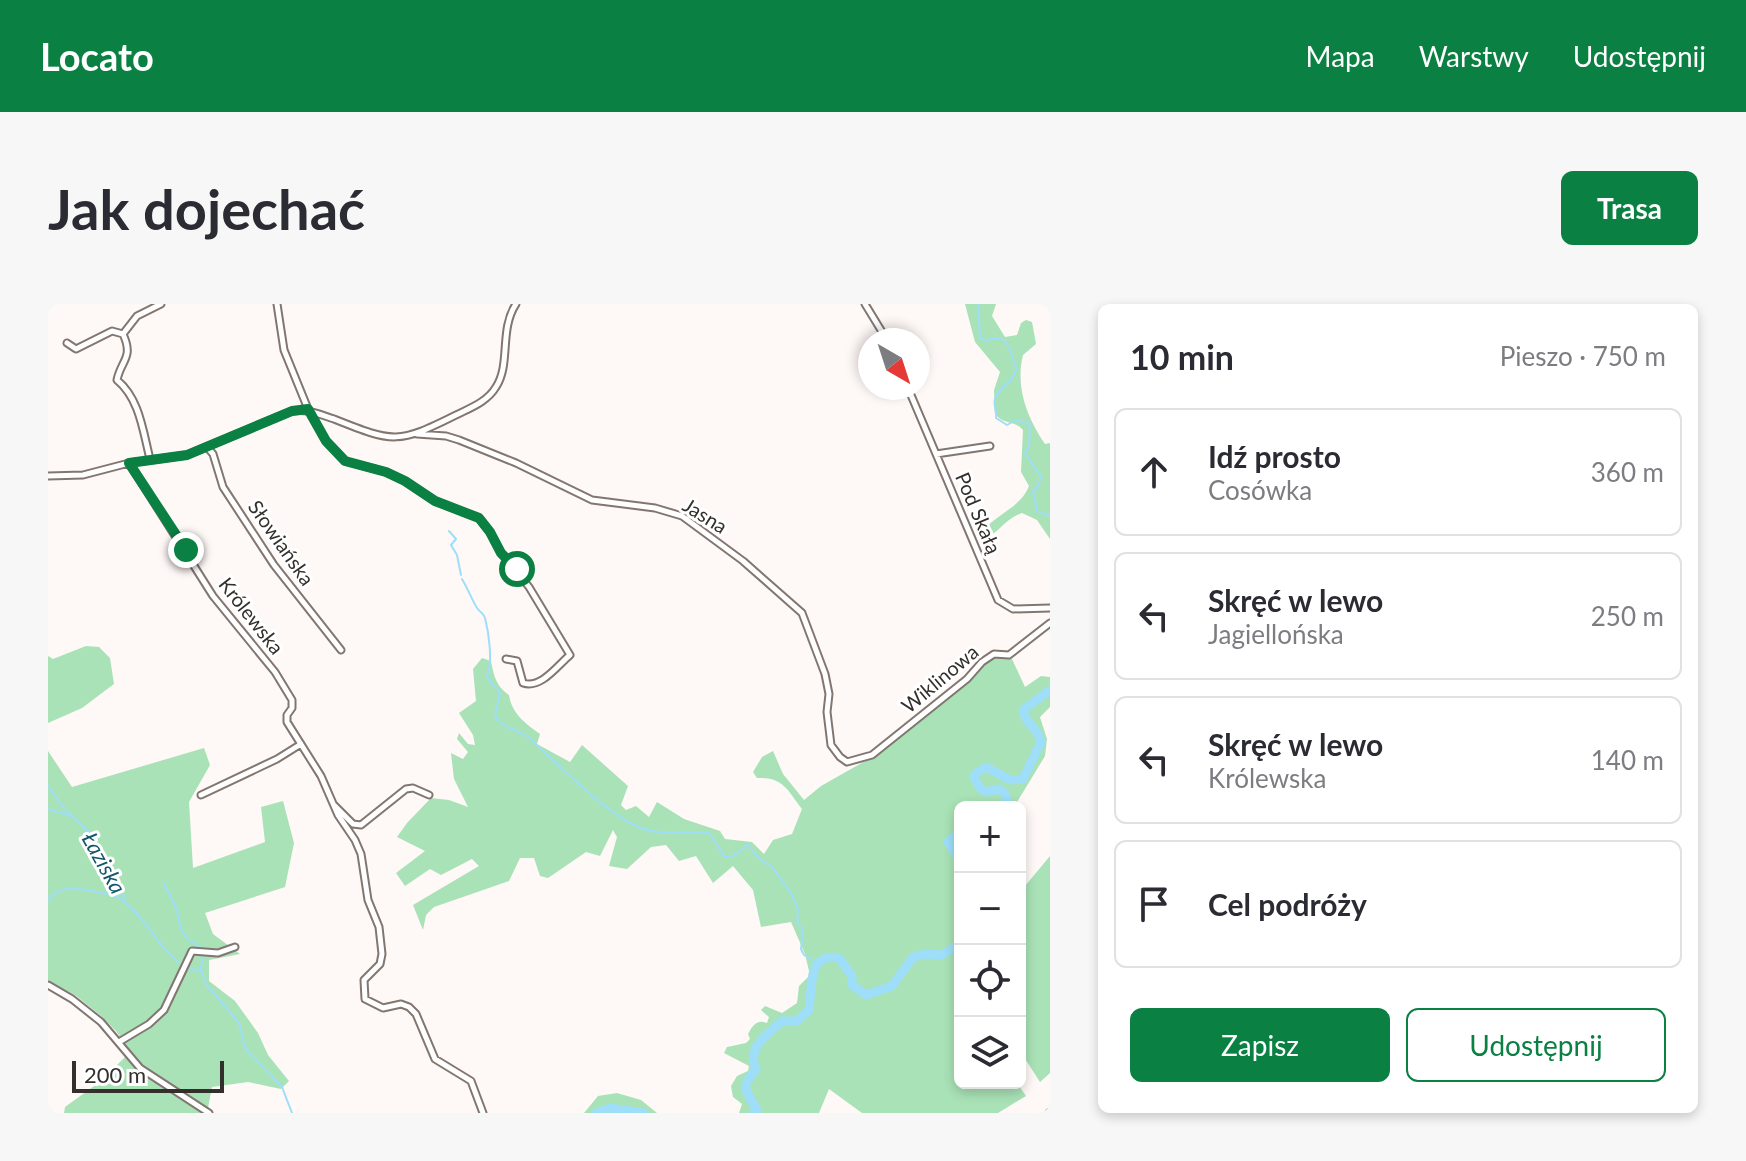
<!DOCTYPE html>
<html lang="pl">
<meta charset="utf-8">
<style>
body{margin:0;font-family:Lato,sans-serif;background:#f7f7f7;color:#2b2b33}
.controls{position:absolute;right:24px;bottom:24px;display:grid;overflow:hidden;border-radius:12px;box-shadow:0 4px 12px #0003}
.controls button{width:72px;height:72px;display:grid;place-items:center;padding:0;border:0;border-bottom:2px solid #e1e1e2;background:#fff;color:#2b2b33;font:40px sans-serif}
.compass{position:absolute;left:810px;top:24px;width:72px;height:72px;border-radius:50%;background:#fff;box-shadow:0 4px 12px #0003;rotate:141deg}
.scale{position:absolute;left:24px;bottom:20px;width:152px;box-sizing:border-box;padding-left:8px;border:4px solid #332f2c;border-top:0;font-size:22px;line-height:28px;white-space:nowrap;color:#332f2c;-webkit-text-stroke:6px #fff;paint-order:stroke}
.stop{position:absolute;width:24px;height:24px;margin:-18px;border:6px solid #0b8043;border-radius:50%;background:#fff}
.stop.end{background:#0b8043;border-color:#fff;box-shadow:0 2px 8px #0008}
.list{margin:0;padding:0;list-style:none}
h2{display:flex;justify-content:space-between;align-items:center;height:104px;margin:0;padding:0 32px;font-size:34px}
h2 small{font-size:26px;font-weight:400;color:#7c7c81}
.list li{display:grid;grid-template-columns:52px 1fr auto;gap:24px;align-items:center;box-sizing:border-box;height:128px;margin:0 16px 16px;padding:0 16px;border:2px solid #e1e1e2;border-radius:12px}
.list b{display:block;font-size:30px;white-space:nowrap}
.list p{margin:0;font-size:26px;white-space:nowrap;color:#7c7c81}
.list em{font-size:26px;font-style:normal;color:#7c7c81}
.actions{display:flex;gap:16px;padding:24px 32px}
.actions a{flex:1;padding:18px 0;border:2px solid #0b8043;border-radius:12px;text-align:center;font-size:28px;color:#0b8043}
.actions .main{background:#0b8043;color:#fff}
.icon{flex:none;width:44px;height:44px;fill:none;stroke:currentColor;stroke-width:2;stroke-linecap:round;stroke-linejoin:round}
.map{position:relative;flex:none;width:1002px;height:809px;overflow:hidden;border-radius:12px}
header{display:flex;align-items:center;gap:48px;box-sizing:border-box;height:112px;padding:0 40px;background:#0b8043;color:#fff}
header strong{font-size:38px}
nav{display:flex;gap:44px;margin-inline-start:auto;font-size:28px}
.intro{display:flex;align-items:center;justify-content:space-between;box-sizing:border-box;height:192px;padding:0 48px}
h1{margin:0;font-size:56px}
.button{padding:20px 36px;border-radius:12px;background:#0b8043;color:#fff;font-size:28px;font-weight:700}
main{display:flex;gap:48px;padding:0 48px}
aside{flex:1;background:#fff;border-radius:12px;box-shadow:0 4px 12px #0003}
.map>svg:first-child{display:block}
.green{fill:#a9e2b6}
.lines{fill:none;stroke-linecap:round;stroke-linejoin:round}
.stream{stroke:#9edef9;stroke-width:2}
.river{stroke:#9edef9;stroke-width:9}
.minor-casing{stroke:#827671;stroke-width:9}
.minor{stroke:#fff;stroke-width:5}
.route{stroke:#0b8043;stroke-width:10}
.labels{text-anchor:middle;stroke-width:6;stroke-linejoin:round;paint-order:stroke}
.street-label{font-size:20px;fill:#332f2c;stroke:#fff}
.water-label{font-size:22px;font-style:italic;fill:#12566d;stroke:#fff}
</style>
<header>
<strong>Locato</strong>
<nav><a>Mapa</a><a>Warstwy</a><a>Udostępnij</a></nav>
</header>
<div class="intro"><h1>Jak dojechać</h1><a class="button">Trasa</a></div>
<main>
<div class="map">
<svg width="1002" height="809" viewBox="0 0 1002 809">
<rect width="100%" height="100%" fill="#fef8f6"/>
<path class="green" d="M 917,0 L 948,0 L 944,12 L 957,33 L 969,31 L 973,19 L 978,16 L 984,18 L 988,40 L 975,51 C 967,83 979,114 997,140 L 1002,139 L 1002,235 L 989,216 L 974,209 C 958,214 951,229 937,234 L 933,230 C 945,211 973,204 981,182 L 973,168 L 975,126 C 967,116 955,121 947,110 L 946,86 L 952,68 L 927,38 Z
M 38,342 L 51,343 L 62,354 L 66,380 L 34,404 L 0,419 L 0,352 L 5,355 Z
M 948,351 L 964,355 L 977,383 L 993,372 L 1002,373 L 1002,403 L 992,413 L 999,435 L 997,452 L 966,503 L 912,503 L 912,779 L 969,779 L 978,792 L 950,809 L 814,809 L 781,785 L 771,809 L 691,809 L 694,800 L 685,793 L 683,782 L 689,772 L 700,767 L 701,762 L 676,749 L 679,743 L 698,739 L 702,735 L 700,730 C 705,721 709,715 719,719 L 721,713 L 713,706 L 717,702 L 734,709 L 749,699 L 751,682 L 760,673 L 761,667 L 757,650 L 743,618 L 713,623 L 705,586 L 685,562 L 665,579 L 648,552 L 631,557 L 618,541 L 603,543 L 579,565 L 561,562 L 569,533 L 565,526 L 552,552 L 538,548 L 500,574 L 492,572 L 486,554 L 472,554 L 461,577 L 386,603 L 378,611 L 375,626 L 365,601 L 431,562 L 424,555 L 393,571 L 382,565 L 357,582 L 348,569 L 377,547 L 349,533 L 359,519 L 383,494 L 401,496 L 420,503 L 406,475 L 403,449 L 415,455 L 420,448 L 409,435 L 411,429 L 420,440 L 427,441 L 425,431 L 411,409 L 428,397 L 425,365 L 434,354 L 443,357 C 446,372 448,382 461,391 C 464,410 477,419 492,430 L 489,440 L 522,458 L 534,441 L 580,482 L 573,501 L 578,506 L 588,502 L 601,513 L 609,498 L 636,515 L 672,527 L 677,535 L 704,538 L 716,550 L 725,536 L 744,530 L 754,505 C 739,486 736,473 709,474 L 705,468 L 714,453 L 725,447 L 735,470 L 756,496 L 773,482 L 826,452 L 920,377 L 936,359 Z
M 156,444 L 162,461 L 141,498 L 145,564 L 217,538 L 213,503 L 235,497 L 246,539 L 237,583 L 157,609 L 165,630 L 192,650 L 161,656 L 161,677 L 187,697 L 210,729 L 220,751 L 241,777 L 233,785 L 200,778 L 164,783 L 160,804 L 92,760 L 68,727 L 52,711 L 27,691 L 0,677 L 0,447 L 24,483 Z
M 1002,552 L 1002,769 L 992,778 L 972,747 L 972,588 Z
M 77,753 L 90,766 L 156,809 L 16,809 L 17,803 L 53,777 Z
M 569,789 L 593,796 L 609,809 L 536,809 L 550,792 Z"/>
<g class="lines">
<path class="stream" d="M 930,0 L 932,33 L 937,37 C 958,28 961,41 966,58 C 968,65 970,63 966,71 C 962,80 949,84 947,95 C 945,101 949,107 948,114 L 959,121 L 968,116 L 982,120 L 981,142 L 977,150 L 993,172 L 990,182 L 985,187 L 989,207 L 1002,212
M 401,227 L 408,235 L 403,241 L 409,251 L 413,271
M 414,275 C 420,285 424,296 429,304 C 432,308 436,310 437,314 C 441,329 445,358 439,373 L 452,389 L 447,411 C 454,426 469,424 481,434 C 511,460 557,510 593,524 C 612,532 639,526 661,529 L 677,553 L 685,552 L 700,541 L 710,554 L 724,563 L 743,589 L 750,606 L 749,616 L 755,629 L 753,645 L 756,651 L 771,660
M 0,482 L 15,503 L 44,531 L 63,570 L 73,583 L 77,598
M 0,505 L 23,512
M 116,579 L 128,604 L 133,625 L 138,633 L 153,644
M 0,596 C 11,583 23,583 39,586 C 48,588 61,589 69,593 C 96,609 109,643 134,661
M 155,650 L 153,664 L 158,680 L 191,719 L 197,744 L 234,783 L 244,809
M 140,664 L 153,667"/>
<path class="river" d="M 955,503 L 959,496 L 956,488 L 951,485 L 938,488 L 932,484 L 926,473 L 928,469 L 938,463 L 962,476 L 975,475 L 993,438 C 991,425 977,420 975,406 L 1002,386
M 912,528 L 900,538 L 912,557
M 912,584 L 912,592
M 548,809 L 562,804 L 596,809
M 705,809 L 709,806 C 698,786 691,783 708,766 C 698,743 719,731 734,717 L 749,717 L 761,706 C 764,687 759,647 791,654 L 804,672 L 804,681 L 818,691 L 844,682 L 865,653 L 878,650 L 894,651 L 912,640"/>
<defs>
<path id="minor" d="M 229,0 L 236,46 L 260,105 L 278,137 L 297,157 L 338,168 L 357,177 L 387,197 L 431,214 L 442,228 L 453,249 L 481,283 L 522,351 C 509,362 493,385 475,379 L 469,357 L 458,355
M 817,0 L 839,36
M 19,39 L 28,45 L 64,27 L 75,30
M 860,84 L 950,296 L 965,305 L 1002,304
M 369,130 L 398,132 L 411,136 L 468,159 L 544,196 L 607,204 L 634,212 L 695,257 L 754,309 L 777,370 L 781,390 L 779,408 L 783,441 L 792,453 L 799,458 L 824,451 L 919,375 L 934,358 L 946,350 L 961,351 L 1002,319
M 159,143 L 165,150 L 175,183 L 226,261 L 293,346
M 888,150 L 942,142
M 102,155 C 95,128 92,95 69,76 C 73,56 86,54 75,30 L 89,12 L 113,0
M 81,159 L 165,292 L 227,368 L 244,396 L 244,404 L 239,411 L 239,418 L 273,472 L 290,511 L 307,536 L 313,550 L 320,596 L 331,623 L 334,650 L 332,660 L 316,676 L 317,695 L 335,704 L 353,700 L 361,703 L 368,710 L 387,755 L 423,777 L 435,809
M 0,172 L 35,171 L 81,159 L 139,151 L 244,107 C 261,105 270,110 286,115 C 346,139 350,140 408,111 C 422,104 439,98 448,83 C 463,60 451,26 468,0
M 153,491 L 229,455 L 253,440
M 286,501 L 305,520 L 313,521 L 358,485 L 365,484 L 381,491
M 0,681 L 24,695 L 53,718 L 92,764 L 161,809
M 71,738 L 101,720 L 116,706 L 144,647 L 170,649 L 187,643
M 1001,809 L 1002,808"/>
</defs>
<use href="#minor" class="minor-casing"/>
<use href="#minor" class="minor"/>
</g>
<g class="lines">
<path class="route" d="M 138,246 L 81,159 L 139,151 L 244,107 L 260,105 L 278,137 L 297,157 L 338,168 L 357,177 L 387,197 L 431,214 L 442,228 L 453,249 L 469,265"/>
</g>
<g class="labels">
<g class="street-label">
<text transform="translate(930 209) rotate(67)" y="7">Pod Skałą</text>
<text transform="translate(657 212) rotate(32)" y="7">Jasna</text>
<text transform="translate(233 239) rotate(55)" y="7">Słowiańska</text>
<text transform="translate(203 312) rotate(52)" y="7">Królewska</text>
<text transform="translate(892 375) rotate(-40)" y="7">Wiklinowa</text>
</g>
<g class="water-label">
<text transform="translate(56 559) rotate(61)" y="8">Łaziska</text>
</g>
</g>
</svg>
<div class="controls">
<button>+</button>
<button>−</button>
<button><svg class="icon" aria-label="locate" viewBox="0 0 24 24"><circle cx="12" cy="12" r="6"/><path d="M12 2v4M12 18v4M2 12h4M18 12h4"/></svg></button>
<button><svg class="icon" aria-label="layers" viewBox="0 0 24 24"><path d="M12 4l9 5-9 5-9-5zM3 14l9 5 9-5"/></svg></button>
</div>
<svg class="compass" viewBox="-18 -18 36 36"><path d="M0-13l5 13h-10z" fill="#e53935"/><path d="M0 13l5-13h-10z" fill="#7c7c81"/></svg>
<div class="scale">200 m</div>
<div class="stop" style="left:469px;top:265px"></div>
<div class="stop end" style="left:138px;top:246px"></div>
</div>
<aside>
<h2>10 min<small>Pieszo · 750 m</small></h2>
<ul class="list">
<li><svg class="icon" aria-label="ahead" viewBox="0 0 24 24"><path d="M12 20V5M6 11l6-6 6 6"/></svg><div><b>Idź prosto</b><p>Cosówka</p></div><em>360 m</em></li>
<li><svg class="icon" aria-label="left" viewBox="0 0 24 24"><path d="M17 20v-9H6M10 6l-5 5 5 5"/></svg><div><b>Skręć w lewo</b><p>Jagiellońska</p></div><em>250 m</em></li>
<li><svg class="icon" aria-label="left" viewBox="0 0 24 24"><path d="M17 20v-9H6M10 6l-5 5 5 5"/></svg><div><b>Skręć w lewo</b><p>Królewska</p></div><em>140 m</em></li>
<li><svg class="icon" aria-label="arrive" viewBox="0 0 24 24"><path d="M6 21V4h12l-3 4 3 4H6"/></svg><div><b>Cel podróży</b></div></li>
</ul>
<div class="actions"><a class="main">Zapisz</a><a>Udostępnij</a></div>
</aside>
</main>
